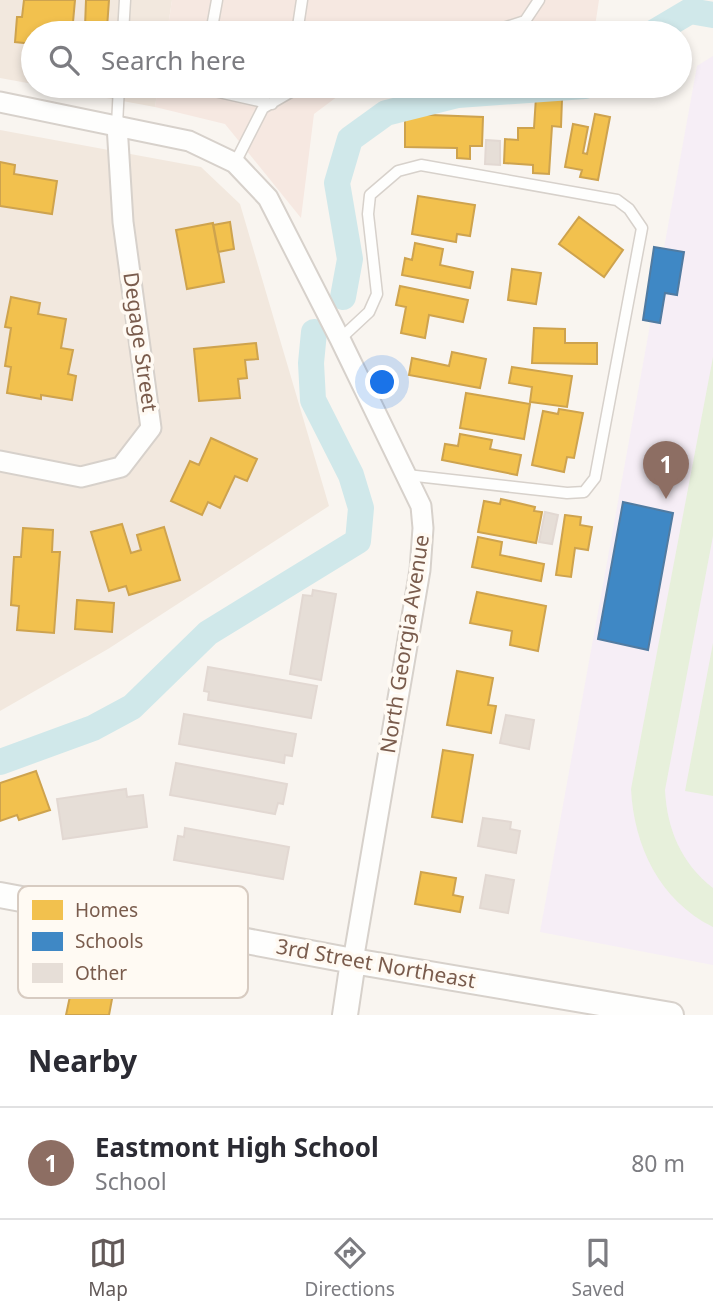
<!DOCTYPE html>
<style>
body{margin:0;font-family:"Noto Sans",sans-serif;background:#f7f7f7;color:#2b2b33}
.you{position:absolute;left:383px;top:383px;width:24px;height:24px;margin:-18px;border:5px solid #fff;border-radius:50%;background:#1a73e8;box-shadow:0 0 0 10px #1a73e833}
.badge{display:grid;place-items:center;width:46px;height:46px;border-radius:50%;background:#625958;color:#fff;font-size:23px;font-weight:700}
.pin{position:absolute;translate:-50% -58px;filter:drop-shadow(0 2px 4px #0008)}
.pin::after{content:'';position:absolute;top:37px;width:24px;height:21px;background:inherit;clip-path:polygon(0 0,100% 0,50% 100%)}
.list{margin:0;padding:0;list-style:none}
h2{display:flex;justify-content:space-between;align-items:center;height:91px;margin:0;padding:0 28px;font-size:30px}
h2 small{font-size:23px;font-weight:400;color:#7c7c81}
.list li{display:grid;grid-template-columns:46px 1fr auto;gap:21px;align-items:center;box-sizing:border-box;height:112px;padding:0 28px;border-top:2px solid #e1e1e2}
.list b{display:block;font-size:26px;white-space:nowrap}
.list p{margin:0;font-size:23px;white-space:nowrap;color:#7c7c81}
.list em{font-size:23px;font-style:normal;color:#7c7c81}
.icon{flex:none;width:38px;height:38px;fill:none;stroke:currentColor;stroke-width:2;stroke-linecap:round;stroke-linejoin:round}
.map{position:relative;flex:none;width:713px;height:1015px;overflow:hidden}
.search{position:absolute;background:#fff;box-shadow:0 4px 10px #0003;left:21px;right:21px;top:21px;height:77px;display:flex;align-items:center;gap:18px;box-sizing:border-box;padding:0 24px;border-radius:38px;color:#7c7c81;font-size:26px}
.sheet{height:203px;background:#fff}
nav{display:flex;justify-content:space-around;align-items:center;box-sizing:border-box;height:98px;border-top:2px solid #e1e1e2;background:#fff;font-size:19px;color:#7c7c81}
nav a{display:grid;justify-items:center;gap:4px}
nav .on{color:#625958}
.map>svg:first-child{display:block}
.residential{fill:#f2e8de}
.commercial{fill:#f6e8e1}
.education{fill:#f6eef6}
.green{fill:#e7f0db}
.homes{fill:#f2c14e;stroke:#cea34e;stroke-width:2}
.schools{fill:#3f88c5;stroke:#517ba1;stroke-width:2}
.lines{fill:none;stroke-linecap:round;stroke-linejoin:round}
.canal{stroke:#d0e8ea;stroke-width:26}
.building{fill:#e6ded7;stroke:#e2d8d2;stroke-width:2}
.service-casing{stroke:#d7d1cb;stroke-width:13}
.minor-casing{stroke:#d7d1cb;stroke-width:23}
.tertiary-casing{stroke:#d7d1cb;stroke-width:28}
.service{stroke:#fefefd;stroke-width:10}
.minor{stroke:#fefefd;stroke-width:19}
.tertiary{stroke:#fefefd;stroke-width:24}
.labels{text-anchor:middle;stroke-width:7;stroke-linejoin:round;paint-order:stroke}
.street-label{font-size:21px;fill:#7a5c4d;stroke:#fffaf3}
.key{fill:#fffaf3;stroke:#d7cbc1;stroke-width:2}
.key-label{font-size:19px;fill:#7a5c4d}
</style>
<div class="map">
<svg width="713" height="1015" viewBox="0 0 713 1015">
<rect width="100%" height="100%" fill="#f9f5f0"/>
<path class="residential" d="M 0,0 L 172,0 L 167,33 L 33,33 L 33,84 L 0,78 Z
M 41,86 L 158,86 L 155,107 Z
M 0,130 L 201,167 L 240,204 L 329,506 L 108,649 L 0,711 Z"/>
<path class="commercial" d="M 172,0 L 599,0 L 594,33 L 167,33 Z
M 158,86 L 356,86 L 350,87 L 314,114 L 301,218 L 225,124 L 155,107 Z"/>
<path class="education" d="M 713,56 L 713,965 L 540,932 L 697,66 Z"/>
<path class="green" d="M 713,357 L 713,536 L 665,790 C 667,829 681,863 713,888 L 713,927 C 659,900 634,846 631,789 Z
M 713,643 L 713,796 L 685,791 Z"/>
<path class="homes" d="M 24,0 L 75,0 L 72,33 L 33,33 L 33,44 L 15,42 L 17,17 L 22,17 Z
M 86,0 L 109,0 L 107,28 L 85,27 Z
M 536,97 L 562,99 L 561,127 L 552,126 L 549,174 L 533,173 L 533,165 L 504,163 L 505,139 L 518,140 L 518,128 L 534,128 Z
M 405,114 L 483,117 L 482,146 L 470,146 L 470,159 L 457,158 L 457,148 L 405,147 Z
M 595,114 L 610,117 L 598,180 L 580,177 L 582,170 L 565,167 L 573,124 L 588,127 L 583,153 L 587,154 Z
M 0,162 L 15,165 L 14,174 L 57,181 L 52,214 L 0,206 Z
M 418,196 L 475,205 L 470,236 L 457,234 L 456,242 L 412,234 Z
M 579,217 L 623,250 L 604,277 L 559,244 Z
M 230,222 L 234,249 L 218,252 L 213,225 Z
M 213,223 L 224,282 L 187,289 L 176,230 Z
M 415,243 L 443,249 L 440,265 L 473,272 L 470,288 L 402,275 L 405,258 L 412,260 Z
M 512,269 L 541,273 L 536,304 L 508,300 Z
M 400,286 L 468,300 L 463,322 L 429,315 L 425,338 L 401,333 L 406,307 L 396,305 Z
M 11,297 L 40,303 L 38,314 L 66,319 L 61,348 L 73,350 L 68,374 L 76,376 L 72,400 L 41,395 L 41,399 L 7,393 L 11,367 L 5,366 L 11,328 L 5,327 Z
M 534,328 L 565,329 L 565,343 L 597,343 L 597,364 L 532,363 Z
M 256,343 L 258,359 L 245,360 L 247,378 L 238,379 L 240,398 L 199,401 L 194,349 Z
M 452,352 L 486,359 L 480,388 L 409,375 L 412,358 L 449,366 Z
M 512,367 L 572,376 L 567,407 L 530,402 L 532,387 L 509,383 Z
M 466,393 L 530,404 L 524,439 L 460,428 Z
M 559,409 L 583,413 L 574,458 L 567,457 L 564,472 L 532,465 L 543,411 L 558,414 Z
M 460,434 L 492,440 L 490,449 L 521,455 L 517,475 L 442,460 L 445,444 L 458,446 Z
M 211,438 L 257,459 L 247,481 L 235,476 L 220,508 L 208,502 L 202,515 L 171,501 L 190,461 L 199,465 Z
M 501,499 L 535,507 L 534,511 L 542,512 L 536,543 L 478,532 L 484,501 L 500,504 Z
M 565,515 L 581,517 L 580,525 L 592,527 L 588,550 L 575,548 L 571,577 L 556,575 Z
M 122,524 L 131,553 L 141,550 L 137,535 L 164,527 L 180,580 L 129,595 L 126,586 L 109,591 L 91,532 Z
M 23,528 L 53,530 L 52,552 L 60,552 L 54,633 L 17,630 L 19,606 L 11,605 L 14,557 L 21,557 Z
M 478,537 L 502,542 L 500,555 L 544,564 L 541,581 L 472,567 Z
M 477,592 L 546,606 L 538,651 L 510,645 L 512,631 L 470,623 Z
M 77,600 L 114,603 L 112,632 L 75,629 Z
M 457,671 L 493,678 L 488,705 L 496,706 L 491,733 L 447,725 Z
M 443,750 L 473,755 L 462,822 L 432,817 Z
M 36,771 L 50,810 L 19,820 L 17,815 L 0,821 L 0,783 Z
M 421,872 L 456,878 L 453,895 L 463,897 L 460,912 L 415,904 Z
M 78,959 L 118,967 L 109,1015 L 66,1015 Z"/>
<path class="schools" d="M 654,247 L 684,252 L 677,295 L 665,293 L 660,323 L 643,320 Z
M 623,502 L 673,513 L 648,650 L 598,639 Z"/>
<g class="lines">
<path class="canal" d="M 653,33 L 690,11 L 713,15
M 343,297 L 350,259 L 337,183 L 350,139 L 386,113 L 458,95 L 585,86
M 0,762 L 93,728 L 132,707 L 208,633 L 358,541 L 361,508 L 351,475 L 313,400 L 311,363 L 314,332"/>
</g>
<path class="building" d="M 486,140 L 500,141 L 500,165 L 485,164 Z
M 545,512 L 558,515 L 552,544 L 539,542 Z
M 313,590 L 336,594 L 321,680 L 290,674 L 303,595 L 312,596 Z
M 208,667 L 317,686 L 311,718 L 208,700 L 209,692 L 204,691 Z
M 184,714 L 296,734 L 292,756 L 285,755 L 284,763 L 179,744 Z
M 506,715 L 534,720 L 529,749 L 500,743 Z
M 176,763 L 287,784 L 283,804 L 278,803 L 275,814 L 170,795 Z
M 126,789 L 127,797 L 143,795 L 147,827 L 63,839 L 57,799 Z
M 483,818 L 511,822 L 510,829 L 520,831 L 516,853 L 478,846 Z
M 185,828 L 289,847 L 283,879 L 174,860 L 178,836 L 184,837 Z
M 486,875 L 514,880 L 508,913 L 480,908 Z"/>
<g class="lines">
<defs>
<path id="service" d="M 123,33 L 125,0
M 211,33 L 217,0
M 297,33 L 302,0
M 488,33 L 525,21 L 539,0
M 202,86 L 201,88 L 272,104
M 117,125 L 119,86
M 235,163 L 263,108 L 301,86
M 340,339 L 369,312 L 377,294 L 368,214 L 370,195 L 398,171 L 421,165 L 617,200 L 629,209 L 642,228 L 595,478 L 584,492 L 567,493 L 407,475"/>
<path id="minor" d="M 0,102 L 189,141 L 235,163 L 268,198 L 340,339 L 421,506 L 423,528 L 420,570 L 353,961
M 0,461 L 81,477 L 121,467 L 151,428 L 123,222 L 117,125"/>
<path id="tertiary" d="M 0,895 L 353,961 L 671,1015
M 345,1015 L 353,961"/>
</defs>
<use href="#service" class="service-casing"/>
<use href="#minor" class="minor-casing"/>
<use href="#tertiary" class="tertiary-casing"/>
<use href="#service" class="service"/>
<use href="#minor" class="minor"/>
<use href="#tertiary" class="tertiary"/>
</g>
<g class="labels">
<g class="street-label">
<text transform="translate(140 342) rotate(82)" y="7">Degage Street</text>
<text transform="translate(405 644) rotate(-81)" y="7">North Georgia Avenue</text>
<text transform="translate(376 964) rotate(10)" y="7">3rd Street Northeast</text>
</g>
</g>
<rect x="18" y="886" width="230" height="112" rx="10" class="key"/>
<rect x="32" y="900" width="31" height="20" fill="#f2c14e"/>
<rect x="32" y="932" width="31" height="19" fill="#3f88c5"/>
<rect x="32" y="963" width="31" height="20" fill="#e6ded7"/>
<g class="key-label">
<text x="75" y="917">Homes</text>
<text x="75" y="948">Schools</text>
<text x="75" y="980">Other</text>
</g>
</svg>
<div class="you"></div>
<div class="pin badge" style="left:666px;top:499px;background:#8d6e63">1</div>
<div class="search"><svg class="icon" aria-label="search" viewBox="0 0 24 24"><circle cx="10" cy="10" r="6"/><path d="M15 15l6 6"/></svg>Search here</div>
</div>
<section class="sheet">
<h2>Nearby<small></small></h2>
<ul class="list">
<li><span class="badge" style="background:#8d6e63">1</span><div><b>Eastmont High School</b><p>School</p></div><em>80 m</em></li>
</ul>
</section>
<nav>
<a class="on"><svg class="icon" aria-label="map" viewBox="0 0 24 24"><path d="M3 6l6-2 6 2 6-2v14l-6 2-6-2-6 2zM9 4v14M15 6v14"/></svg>Map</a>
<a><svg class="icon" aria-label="directions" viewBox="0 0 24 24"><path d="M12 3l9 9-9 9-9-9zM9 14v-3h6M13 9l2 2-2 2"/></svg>Directions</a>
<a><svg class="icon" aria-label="saved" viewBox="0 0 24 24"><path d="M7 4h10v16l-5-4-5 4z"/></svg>Saved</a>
</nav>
